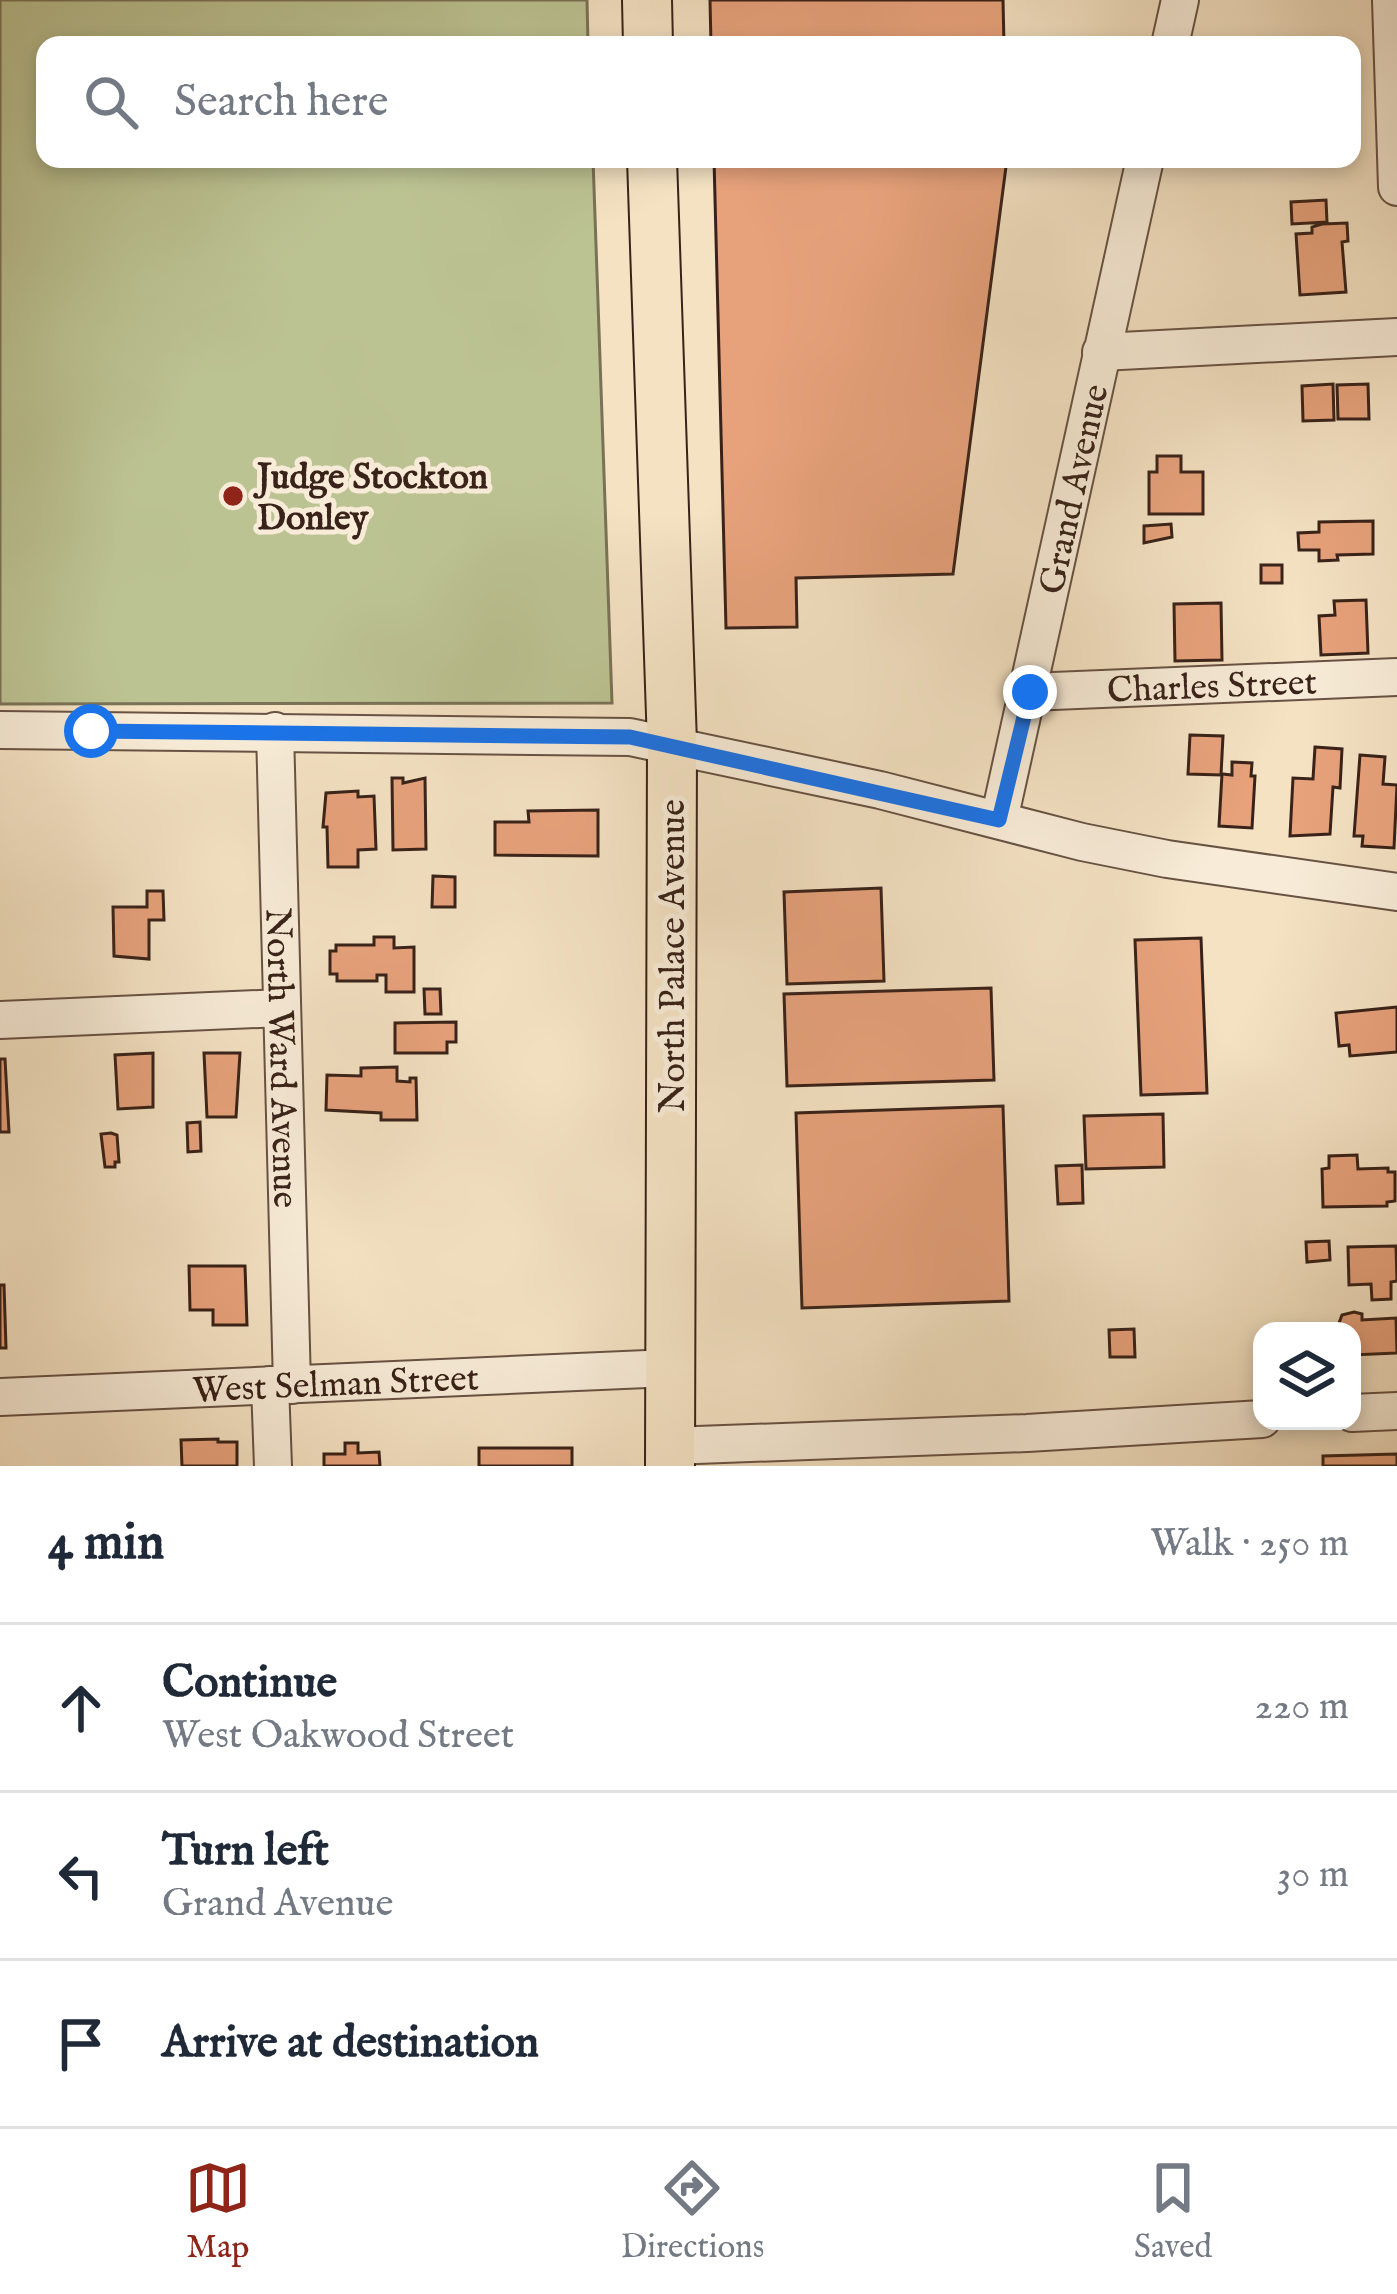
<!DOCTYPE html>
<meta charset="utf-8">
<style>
body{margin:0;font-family:"IM FELL English",serif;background:#f6f6f7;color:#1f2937}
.controls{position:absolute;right:36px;bottom:36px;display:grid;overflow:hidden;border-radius:24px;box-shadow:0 6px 18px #0003}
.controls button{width:108px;height:108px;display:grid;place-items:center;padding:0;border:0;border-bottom:3px solid #e0e1e3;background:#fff;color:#1f2937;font:60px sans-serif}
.stop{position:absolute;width:36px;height:36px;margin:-27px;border:9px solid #1a73e8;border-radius:50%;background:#fff}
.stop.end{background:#1a73e8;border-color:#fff;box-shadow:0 3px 12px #0008}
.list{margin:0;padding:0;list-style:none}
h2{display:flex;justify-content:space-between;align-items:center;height:156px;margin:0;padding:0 48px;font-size:51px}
h2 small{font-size:39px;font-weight:400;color:#747a83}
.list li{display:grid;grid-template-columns:78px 1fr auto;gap:36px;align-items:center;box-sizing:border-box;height:168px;padding:0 48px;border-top:3px solid #e0e1e3}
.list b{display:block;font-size:45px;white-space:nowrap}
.list p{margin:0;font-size:39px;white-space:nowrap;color:#747a83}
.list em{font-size:39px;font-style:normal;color:#747a83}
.icon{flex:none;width:66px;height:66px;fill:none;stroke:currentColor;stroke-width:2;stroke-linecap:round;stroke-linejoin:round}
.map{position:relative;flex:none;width:1397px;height:1466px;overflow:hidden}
.search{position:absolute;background:#fff;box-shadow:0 6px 18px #0003;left:36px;right:36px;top:36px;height:132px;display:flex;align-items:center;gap:30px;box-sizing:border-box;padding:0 42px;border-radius:24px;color:#747a83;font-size:45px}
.sheet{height:660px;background:#fff}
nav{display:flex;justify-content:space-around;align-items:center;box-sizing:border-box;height:168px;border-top:3px solid #e0e1e3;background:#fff;font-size:33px;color:#747a83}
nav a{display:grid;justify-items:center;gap:6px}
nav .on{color:#8f2418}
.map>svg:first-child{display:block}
.green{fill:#bcc393;stroke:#7a7256;stroke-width:3}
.building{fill:#e7a27c;stroke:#392219;stroke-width:3}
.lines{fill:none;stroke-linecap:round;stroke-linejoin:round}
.minor-casing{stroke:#685244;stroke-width:40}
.major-casing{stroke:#392219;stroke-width:52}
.minor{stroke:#f8ecd8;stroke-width:36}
.major{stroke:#f4e2c3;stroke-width:48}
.route{stroke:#1a73e8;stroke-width:15}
.poi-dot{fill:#8f2418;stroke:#f8ecd8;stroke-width:4.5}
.labels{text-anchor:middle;stroke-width:10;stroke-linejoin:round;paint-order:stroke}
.poi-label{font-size:36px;font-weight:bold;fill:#392219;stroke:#f8ecd8;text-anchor:start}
.street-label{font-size:36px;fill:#392219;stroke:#f8ecd8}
</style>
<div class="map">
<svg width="1397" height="1466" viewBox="0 0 1397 1466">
<rect width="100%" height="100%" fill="#f4e2c3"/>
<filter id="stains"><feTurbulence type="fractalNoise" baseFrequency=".00167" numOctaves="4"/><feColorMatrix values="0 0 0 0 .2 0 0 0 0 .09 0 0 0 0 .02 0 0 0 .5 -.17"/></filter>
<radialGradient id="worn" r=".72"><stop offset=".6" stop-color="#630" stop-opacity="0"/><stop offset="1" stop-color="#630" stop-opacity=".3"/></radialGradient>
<path class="green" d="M 0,0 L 587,0 L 588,45 L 45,45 L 45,159 L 593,159 L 612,703 L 0,704 Z"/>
<path class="building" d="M 710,0 L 1003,0 L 1004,45 L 711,45 Z
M 714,159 L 1007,159 L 953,574 L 796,578 L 797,627 L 726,628 Z
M 1326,200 L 1327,222 L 1292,224 L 1291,202 Z
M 1347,223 L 1348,241 L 1342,242 L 1346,292 L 1300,295 L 1296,234 L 1312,233 L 1312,227 L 1322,224 Z
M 1333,384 L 1334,420 L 1303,421 L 1302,386 Z
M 1368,384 L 1369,419 L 1338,419 L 1337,385 Z
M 1157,456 L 1181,456 L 1181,472 L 1203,472 L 1203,514 L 1149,514 L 1149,472 L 1157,472 Z
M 1373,521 L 1373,554 L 1337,555 L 1338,560 L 1319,561 L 1319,550 L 1299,550 L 1298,533 L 1319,532 L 1319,522 Z
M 1171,524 L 1172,537 L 1144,543 L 1144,526 Z
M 1261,565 L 1282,565 L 1282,583 L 1261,583 Z
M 1366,600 L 1368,653 L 1321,655 L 1319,616 L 1335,615 L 1334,601 Z
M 1221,603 L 1222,660 L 1175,661 L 1174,604 Z
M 1190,735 L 1223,736 L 1221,775 L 1188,774 Z
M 1315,747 L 1342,749 L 1340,788 L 1333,787 L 1330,834 L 1290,836 L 1293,778 L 1313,779 Z
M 1360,755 L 1385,757 L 1383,784 L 1397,785 L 1394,848 L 1362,846 L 1363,836 L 1354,836 Z
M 1232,762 L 1252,763 L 1251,776 L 1255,776 L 1252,828 L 1219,826 L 1222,774 L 1232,775 Z
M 392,778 L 403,778 L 403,783 L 425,778 L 426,849 L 393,850 Z
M 358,791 L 358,797 L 374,796 L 376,849 L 358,850 L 358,867 L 328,867 L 327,827 L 323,827 L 326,793 Z
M 598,810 L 598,856 L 495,855 L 495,822 L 529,822 L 528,811 Z
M 433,876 L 455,877 L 455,907 L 432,907 Z
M 881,888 L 884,981 L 787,984 L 784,892 Z
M 147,891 L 163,891 L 164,920 L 149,920 L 149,959 L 114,956 L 113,907 L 147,907 Z
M 374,937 L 394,937 L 394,948 L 414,947 L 414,992 L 386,992 L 386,975 L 377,975 L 377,981 L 337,981 L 337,974 L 330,974 L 330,951 L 336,951 L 336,945 L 374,945 Z
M 1201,938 L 1207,1093 L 1141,1095 L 1135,940 Z
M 991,988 L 994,1080 L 787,1086 L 784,994 Z
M 424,989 L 440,989 L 441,1014 L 425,1014 Z
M 1397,1007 L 1397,1052 L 1350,1056 L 1349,1045 L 1339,1046 L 1336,1013 Z
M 456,1022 L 456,1042 L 447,1042 L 447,1053 L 395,1053 L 395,1023 Z
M 153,1053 L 153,1107 L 118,1109 L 115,1055 Z
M 204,1053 L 240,1053 L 236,1117 L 207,1117 Z
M 0,1059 L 5,1059 L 9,1132 L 0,1132 Z
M 397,1067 L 397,1081 L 410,1082 L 410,1078 L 416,1078 L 417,1120 L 381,1120 L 381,1113 L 326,1110 L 327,1075 L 361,1076 L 361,1068 Z
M 1003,1106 L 1009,1301 L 802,1308 L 796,1113 Z
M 1163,1114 L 1164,1167 L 1086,1169 L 1084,1116 Z
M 200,1122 L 201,1151 L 188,1152 L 187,1123 Z
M 111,1133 L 117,1135 L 119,1162 L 115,1162 L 115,1167 L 105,1167 L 101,1134 Z
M 1357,1155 L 1358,1169 L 1388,1168 L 1388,1172 L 1395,1172 L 1395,1201 L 1387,1202 L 1387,1206 L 1323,1207 L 1322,1169 L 1329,1168 L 1329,1156 Z
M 1082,1165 L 1083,1203 L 1058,1204 L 1056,1166 Z
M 1329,1241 L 1330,1260 L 1307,1262 L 1306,1242 Z
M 1396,1246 L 1397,1281 L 1391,1282 L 1391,1299 L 1372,1300 L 1371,1284 L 1349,1285 L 1348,1247 Z
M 189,1266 L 245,1266 L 247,1325 L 213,1325 L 213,1310 L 190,1310 Z
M 0,1285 L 4,1285 L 6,1348 L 0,1348 Z
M 1354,1312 L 1362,1314 L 1362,1320 L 1396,1318 L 1397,1353 L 1352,1355 L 1352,1331 L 1340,1331 L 1339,1323 L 1342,1315 Z
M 1134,1329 L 1135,1357 L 1110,1357 L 1109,1330 Z
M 218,1439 L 218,1442 L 237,1442 L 237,1466 L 182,1466 L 181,1440 Z
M 345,1443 L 358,1443 L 358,1453 L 379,1452 L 380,1466 L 324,1466 L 324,1454 L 345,1454 Z
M 479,1448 L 572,1448 L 572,1466 L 479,1466 Z
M 1397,1454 L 1397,1466 L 1323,1466 L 1323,1456 Z"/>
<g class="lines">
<defs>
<g id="minor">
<path d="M 1391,0 L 1397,187"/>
<path d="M 1170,45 L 1180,0"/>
<path d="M 1101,352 L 1397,337"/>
<path id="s1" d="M 1029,692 L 1397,677"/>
<path d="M 0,730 L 630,737 L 880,790 L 1082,842 L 1167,859 L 1397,892"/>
<path id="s2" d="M 275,731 L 292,1385"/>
<path id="s3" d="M 999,820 L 1145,159"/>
<path d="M 0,1020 L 282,1008"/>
<path d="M 270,1385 L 273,1466"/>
<path id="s4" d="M 0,1397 L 670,1368"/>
<path d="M 1352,1413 L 1397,1411"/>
<path d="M 670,1446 L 1027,1433 L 1262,1419"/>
</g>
<path id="major" d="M 647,0 L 648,45
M 652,159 L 672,744 L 670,1466"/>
</defs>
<use href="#minor" class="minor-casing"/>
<use href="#major" class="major-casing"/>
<use href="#minor" class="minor"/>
<use href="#major" class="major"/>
</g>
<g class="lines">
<path class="route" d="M 91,731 L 630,737 L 999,820 L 1030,692"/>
</g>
<circle class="poi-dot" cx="233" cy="496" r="12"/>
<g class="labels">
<g class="poi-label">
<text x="257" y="488">Judge Stockton<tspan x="257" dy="41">Donley</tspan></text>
</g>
<g class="street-label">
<text dy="13" stroke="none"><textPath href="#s3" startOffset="339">Grand Avenue</textPath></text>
<text dy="13" stroke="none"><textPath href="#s1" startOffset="183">Charles Street</textPath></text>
<text transform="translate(671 956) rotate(-90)" y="13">North Palace Avenue</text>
<text dy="13" stroke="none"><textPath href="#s2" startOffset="327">North Ward Avenue</textPath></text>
<text dy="13" stroke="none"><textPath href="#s4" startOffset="336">West Selman Street</textPath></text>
</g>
</g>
<rect width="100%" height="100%" filter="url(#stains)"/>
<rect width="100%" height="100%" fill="url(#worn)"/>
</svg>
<div class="controls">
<button><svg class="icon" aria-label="layers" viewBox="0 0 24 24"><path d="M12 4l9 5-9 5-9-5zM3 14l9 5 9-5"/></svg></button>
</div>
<div class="stop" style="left:91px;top:731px"></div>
<div class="stop end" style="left:1030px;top:692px"></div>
<div class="search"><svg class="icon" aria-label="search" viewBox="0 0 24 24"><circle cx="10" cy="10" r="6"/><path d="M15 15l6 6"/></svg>Search here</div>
</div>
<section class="sheet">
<h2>4 min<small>Walk · 250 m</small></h2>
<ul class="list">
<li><svg class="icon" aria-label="ahead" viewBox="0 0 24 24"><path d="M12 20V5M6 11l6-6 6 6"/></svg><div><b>Continue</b><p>West Oakwood Street</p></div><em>220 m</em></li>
<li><svg class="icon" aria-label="left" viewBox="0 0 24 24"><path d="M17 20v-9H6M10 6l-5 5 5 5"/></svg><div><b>Turn left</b><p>Grand Avenue</p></div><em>30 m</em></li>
<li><svg class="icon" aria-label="arrive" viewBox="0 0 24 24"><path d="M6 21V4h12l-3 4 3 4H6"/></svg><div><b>Arrive at destination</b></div></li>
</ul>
</section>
<nav>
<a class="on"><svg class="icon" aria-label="map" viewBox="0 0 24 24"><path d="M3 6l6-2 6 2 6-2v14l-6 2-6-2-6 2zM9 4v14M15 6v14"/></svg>Map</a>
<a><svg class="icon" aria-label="directions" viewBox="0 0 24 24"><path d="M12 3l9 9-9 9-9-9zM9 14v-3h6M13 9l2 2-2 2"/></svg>Directions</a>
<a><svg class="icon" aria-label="saved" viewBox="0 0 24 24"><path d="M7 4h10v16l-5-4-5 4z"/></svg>Saved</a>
</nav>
